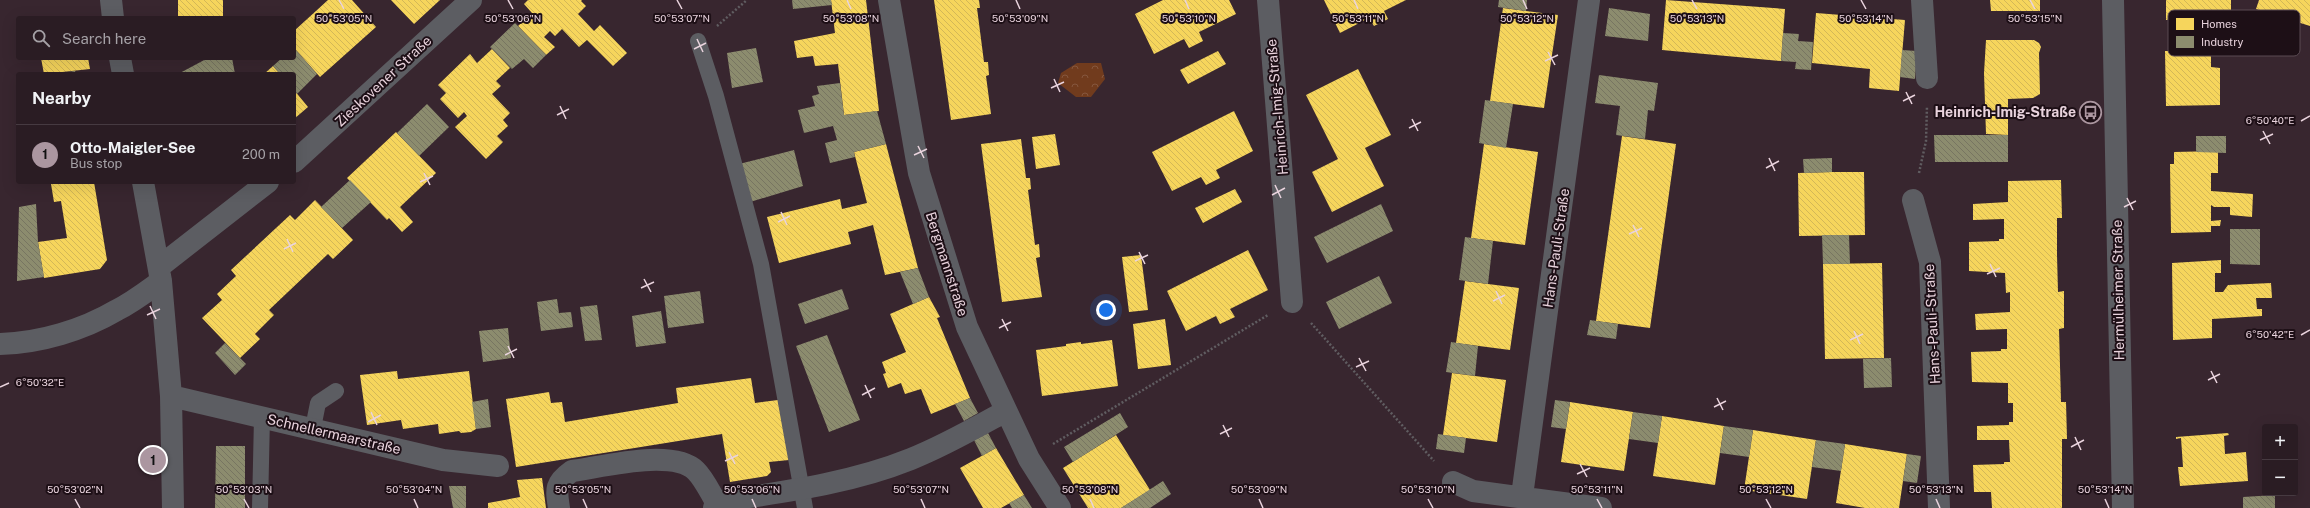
<!DOCTYPE html>
<meta charset="utf-8">
<style>
body{margin:0;font-family:"Public Sans",sans-serif;background:#32252b;color:#f1f3f6}
.controls{position:absolute;right:12px;bottom:12px;display:grid;overflow:hidden;border-radius:4px;box-shadow:0 4px 16px #0002}
.controls button{width:36px;height:36px;display:grid;place-items:center;padding:0;border:0;border-bottom:1px solid #463a41;background:#2a1c23;color:#f1f3f6;font:20px sans-serif}
.you{position:absolute;left:1106px;top:310px;width:14px;height:14px;margin:-10px;border:3px solid #fff;border-radius:50%;background:#1a73e8;box-shadow:0 0 0 6px #1a73e833}
.badge{display:grid;place-items:center;width:26px;height:26px;border-radius:50%;background:#ab96a0;color:#111;font-size:13px;font-weight:700}
.pin{position:absolute;translate:-50% -50%;border:2px solid #fff;box-shadow:0 1px 4px #0006}
.list{margin:0;padding:0;list-style:none}
h2{display:flex;justify-content:space-between;align-items:center;height:52px;margin:0;padding:0 16px;font-size:17px}
h2 small{font-size:13px;font-weight:400;color:#a5a1a6}
.list li{display:grid;grid-template-columns:26px 1fr auto;gap:12px;align-items:center;box-sizing:border-box;height:60px;padding:0 16px;border-top:1px solid #463a41}
.list b{display:block;font-size:15px;white-space:nowrap}
.list p{margin:0;font-size:13px;white-space:nowrap;color:#a5a1a6}
.list em{font-size:13px;font-style:normal;color:#a5a1a6}
.icon{flex:none;width:22px;height:22px;fill:none;stroke:currentColor;stroke-width:2;stroke-linecap:round;stroke-linejoin:round}
.map{position:relative;flex:none;width:2310px;height:508px;overflow:hidden}
.search{position:absolute;background:#2a1c23;box-shadow:0 4px 16px #0002;left:16px;top:16px;width:280px;height:44px;display:flex;align-items:center;gap:10px;box-sizing:border-box;padding:0 14px;border-radius:4px;color:#a5a1a6;font-size:15px}
.panel{position:absolute;background:#2a1c23;box-shadow:0 4px 16px #0002;left:16px;top:72px;width:280px;height:112px;border-radius:4px}
.map>svg:first-child{display:block}
.park{fill:url(#park-crowns)}
.homes{fill:url(#homes-back-hatch)}
.industry{fill:url(#industry-back-hatch)}
.lines{fill:none;stroke-linecap:round;stroke-linejoin:round}
.path{stroke:#605d61;stroke-width:2.5;stroke-dasharray:2 2;stroke-linecap:butt}
.service{stroke:#5c5d62;stroke-width:16}
.minor{stroke:#5c5d62;stroke-width:22}
.tertiary{stroke:#5c5d62;stroke-width:22}
.ticks{fill:none;stroke:#e9d3dd;stroke-width:1.5}
.labels{text-anchor:middle;stroke-width:4;stroke-linejoin:round;paint-order:stroke}
.street-label{font-size:14px;fill:#e9d3dd;stroke:#1d0f16}
.poi-label{font-size:14px;font-weight:bold;fill:#e9d3dd;stroke:#1d0f16;text-anchor:end}
.key{fill:#1d0f16;stroke:#5a4a52;stroke-width:1}
.key-label{font-size:11px;fill:#e9d3dd}
.ticks-label{font-size:10px;text-anchor:middle;fill:#e9d3dd;stroke:#1d0f16;stroke-width:4;stroke-linejoin:round;paint-order:stroke}
</style>
<div class="map">
<svg width="2310" height="508" viewBox="0 0 2310 508">
<defs>
<pattern id="park-crowns" width="20" height="18" patternUnits="userSpaceOnUse"><rect width="20" height="18" fill="#713b1d"/><path d="M2 6a3 3 0 1 1 6 0M12 15a3 3 0 1 1 6 0" fill="none" stroke="#85563d"/></pattern>
<pattern id="homes-back-hatch" width="6" height="6" patternUnits="userSpaceOnUse"><rect width="6" height="6" fill="#f6d55c"/><path d="M-1 5l2 2M0 0l6 6M5-1l2 2" fill="none" stroke="#d3b757"/></pattern>
<pattern id="industry-back-hatch" width="6" height="6" patternUnits="userSpaceOnUse"><rect width="6" height="6" fill="#8c8c6e"/><path d="M-1 5l2 2M0 0l6 6M5-1l2 2" fill="none" stroke="#777561"/></pattern>
</defs>
<rect width="100%" height="100%" fill="#38262f"/>
<path class="park" d="M 1077,63 L 1101,63 L 1105,79 L 1091,97 L 1076,97 L 1058,83 L 1061,73 Z"/>
<path class="homes" d="M 178,0 L 223,0 L 223,18 L 178,18 Z
M 328,0 L 352,0 L 376,27 L 320,77 L 294,48 L 294,31 Z
M 391,0 L 440,0 L 414,24 Z
M 528,0 L 582,0 L 581,1 L 586,6 L 578,14 L 594,31 L 600,25 L 627,53 L 613,66 L 587,40 L 579,47 L 562,29 L 555,36 L 550,31 L 544,37 L 555,47 L 546,55 L 518,26 L 532,13 L 524,4 Z
M 831,0 L 866,0 L 879,111 L 844,115 L 838,64 L 815,66 L 813,56 L 797,58 L 794,41 L 835,33 Z
M 934,0 L 979,0 L 980,8 L 977,8 L 984,62 L 988,62 L 989,75 L 986,76 L 991,114 L 951,120 Z
M 1163,0 L 1229,0 L 1236,14 L 1199,32 L 1203,41 L 1189,48 L 1184,39 L 1154,54 L 1135,14 Z
M 1324,0 L 1406,0 L 1384,11 L 1388,19 L 1374,26 L 1369,18 L 1340,33 Z
M 1666,0 L 1785,9 L 1781,61 L 1662,50 Z
M 1990,0 L 2040,0 L 2040,11 L 1991,11 Z
M 2166,0 L 2231,0 L 2231,19 L 2166,20 Z
M 2259,0 L 2310,0 L 2310,26 L 2256,9 Z
M 1503,8 L 1558,15 L 1544,108 L 1490,101 Z
M 1816,13 L 1905,20 L 1899,91 L 1869,88 L 1870,69 L 1812,63 Z
M 1986,40 L 2034,40 L 2039,43 L 2041,47 L 2039,53 L 2040,94 L 2033,98 L 2008,99 L 2008,135 L 1986,134 L 1984,73 Z
M 492,49 L 510,68 L 496,81 L 501,86 L 492,94 L 510,113 L 503,120 L 508,126 L 497,136 L 503,142 L 486,159 L 455,127 L 467,116 L 464,112 L 458,118 L 440,99 L 446,93 L 438,85 L 470,54 L 477,63 Z
M 1218,51 L 1226,64 L 1188,84 L 1180,70 Z
M 2165,51 L 2220,51 L 2220,53 L 2211,53 L 2211,67 L 2220,68 L 2220,105 L 2166,106 Z
M 41,58 L 88,58 L 90,69 L 44,74 Z
M 273,66 L 280,74 L 264,74 Z
M 1358,69 L 1391,135 L 1365,148 L 1384,186 L 1332,212 L 1312,172 L 1338,159 L 1306,95 Z
M 294,90 L 308,107 L 294,119 Z
M 1234,111 L 1253,151 L 1216,170 L 1220,178 L 1206,185 L 1201,177 L 1172,191 L 1152,152 Z
M 396,132 L 436,173 L 400,207 L 413,222 L 402,232 L 389,218 L 387,220 L 347,178 Z
M 1055,134 L 1060,165 L 1036,169 L 1032,137 Z
M 1622,136 L 1676,144 L 1650,328 L 1596,321 Z
M 1021,139 L 1026,178 L 1030,178 L 1031,189 L 1028,190 L 1035,245 L 1039,244 L 1040,257 L 1036,258 L 1042,297 L 1002,302 L 981,144 Z
M 886,144 L 918,268 L 885,275 L 873,225 L 848,232 L 851,244 L 779,263 L 767,217 L 840,199 L 842,209 L 867,203 L 854,152 Z
M 1484,144 L 1538,152 L 1525,245 L 1471,238 Z
M 2218,151 L 2218,173 L 2211,173 L 2211,191 L 2253,194 L 2252,217 L 2230,215 L 2230,207 L 2214,207 L 2211,205 L 2211,221 L 2221,220 L 2220,226 L 2211,226 L 2211,232 L 2171,233 L 2170,164 L 2174,164 L 2174,152 Z
M 1832,172 L 1864,172 L 1865,235 L 1799,236 L 1798,173 Z
M 2061,180 L 2062,218 L 2057,218 L 2057,255 L 2058,292 L 2064,291 L 2064,328 L 2059,329 L 2061,402 L 2066,402 L 2067,439 L 2062,439 L 2062,508 L 1992,508 L 1991,492 L 1974,492 L 1973,465 L 2004,464 L 2004,462 L 2010,462 L 2009,440 L 1977,440 L 1977,426 L 2009,425 L 2009,422 L 2013,422 L 2013,403 L 2008,403 L 2008,383 L 1972,382 L 1971,352 L 2001,351 L 2001,349 L 2007,349 L 2007,329 L 1976,330 L 1975,314 L 2010,312 L 2010,292 L 2006,293 L 2005,273 L 1969,271 L 1969,242 L 1999,241 L 1999,239 L 2004,239 L 2004,219 L 1973,220 L 1973,204 L 2008,202 L 2008,181 Z
M 52,182 L 94,182 L 107,260 L 100,269 L 44,278 L 38,242 L 67,238 L 61,201 L 54,202 L 51,184 Z
M 1235,189 L 1242,202 L 1203,223 L 1195,208 Z
M 315,200 L 353,240 L 333,259 L 328,254 L 269,310 L 274,315 L 255,334 L 260,339 L 240,358 L 202,318 L 222,300 L 217,294 L 236,276 L 231,270 L 290,215 L 295,220 Z
M 1248,250 L 1268,290 L 1230,309 L 1235,317 L 1220,324 L 1216,316 L 1186,331 L 1167,291 Z
M 1141,255 L 1148,310 L 1129,312 L 1122,257 Z
M 2221,260 L 2221,273 L 2215,273 L 2215,292 L 2223,292 L 2228,285 L 2271,283 L 2272,298 L 2256,298 L 2257,309 L 2262,309 L 2262,316 L 2212,319 L 2212,338 L 2173,340 L 2172,263 Z
M 1882,263 L 1884,358 L 1825,359 L 1823,264 Z
M 1465,281 L 1519,288 L 1510,350 L 1456,343 Z
M 929,297 L 940,317 L 937,318 L 970,398 L 931,414 L 921,389 L 905,394 L 901,383 L 888,388 L 883,374 L 886,373 L 882,362 L 906,352 L 890,314 Z
M 1165,319 L 1171,365 L 1138,369 L 1133,324 Z
M 1112,340 L 1118,386 L 1042,396 L 1036,350 L 1066,346 L 1066,344 L 1081,342 L 1081,344 Z
M 397,371 L 398,379 L 469,371 L 476,429 L 471,432 L 461,433 L 459,431 L 439,434 L 438,424 L 403,429 L 401,420 L 367,425 L 360,375 Z
M 1452,373 L 1506,380 L 1497,442 L 1443,435 Z
M 751,378 L 755,403 L 778,400 L 789,460 L 769,462 L 771,472 L 767,476 L 730,482 L 722,434 L 516,467 L 506,399 L 549,392 L 551,403 L 562,402 L 565,422 L 678,403 L 676,388 Z
M 1570,402 L 1633,412 L 1624,471 L 1561,462 Z
M 1662,416 L 1724,426 L 1715,485 L 1653,476 Z
M 1753,430 L 1816,440 L 1807,499 L 1744,490 Z
M 2228,433 L 2229,435 L 2224,436 L 2225,454 L 2246,452 L 2248,481 L 2180,486 L 2178,467 L 2183,467 L 2181,438 L 2176,439 L 2176,437 Z
M 1116,435 L 1150,490 L 1121,508 L 1088,508 L 1063,468 Z
M 1845,444 L 1907,454 L 1899,508 L 1865,508 L 1836,503 Z
M 996,448 L 1024,495 L 1001,508 L 983,508 L 960,468 Z
M 542,478 L 546,508 L 488,508 L 488,503 L 520,497 L 517,480 Z"/>
<path class="industry" d="M 792,0 L 831,0 L 832,5 L 793,9 Z
M 1499,0 L 1527,0 L 1526,11 L 1498,7 Z
M 1609,8 L 1650,14 L 1648,41 L 1605,36 Z
M 515,23 L 546,55 L 533,68 L 524,59 L 512,69 L 490,47 Z
M 1783,33 L 1799,34 L 1798,41 L 1813,42 L 1811,70 L 1795,69 L 1796,62 L 1781,61 Z
M 294,48 L 317,74 L 297,94 L 294,90 L 294,74 L 280,74 L 273,66 L 282,58 L 294,58 Z
M 756,48 L 763,82 L 732,88 L 727,53 Z
M 1902,50 L 1917,51 L 1915,79 L 1900,77 Z
M 208,58 L 232,58 L 235,74 L 178,74 Z
M 75,71 L 76,74 L 62,74 L 62,73 Z
M 1599,75 L 1658,83 L 1654,111 L 1648,110 L 1645,139 L 1616,135 L 1620,106 L 1595,103 Z
M 840,83 L 844,115 L 877,111 L 886,144 L 854,152 L 855,157 L 830,163 L 825,143 L 837,140 L 833,126 L 804,133 L 798,110 L 815,106 L 812,96 L 819,94 L 817,86 Z
M 1485,100 L 1513,104 L 1506,148 L 1479,143 Z
M 427,104 L 449,127 L 419,156 L 397,133 Z
M 1934,135 L 2008,135 L 2008,162 L 1935,162 Z
M 2196,136 L 2226,136 L 2226,153 L 2196,152 Z
M 794,150 L 803,186 L 750,202 L 739,164 Z
M 1832,158 L 1832,172 L 1804,173 L 1803,159 Z
M 350,180 L 371,202 L 342,228 L 321,207 Z
M 36,204 L 38,242 L 44,277 L 17,281 L 19,207 Z
M 1381,204 L 1393,231 L 1327,263 L 1314,237 Z
M 2230,229 L 2260,229 L 2260,265 L 2230,264 Z
M 1822,235 L 1849,235 L 1850,264 L 1823,264 Z
M 1465,237 L 1493,241 L 1488,284 L 1459,280 Z
M 918,268 L 929,297 L 913,304 L 900,272 Z
M 1379,276 L 1392,303 L 1339,329 L 1326,302 Z
M 842,289 L 849,309 L 805,324 L 798,304 Z
M 700,291 L 704,323 L 668,328 L 664,296 Z
M 557,299 L 559,313 L 571,312 L 573,327 L 541,331 L 537,302 Z
M 597,305 L 602,340 L 585,341 L 580,307 Z
M 661,311 L 666,343 L 636,347 L 632,316 Z
M 1590,320 L 1618,324 L 1616,339 L 1587,335 Z
M 508,328 L 511,358 L 483,362 L 479,331 Z
M 827,335 L 860,420 L 829,432 L 796,346 Z
M 1451,342 L 1478,346 L 1475,376 L 1446,372 Z
M 225,343 L 246,364 L 235,375 L 215,353 Z
M 1891,358 L 1892,387 L 1864,388 L 1863,359 Z
M 970,398 L 978,413 L 964,421 L 955,404 Z
M 488,399 L 491,427 L 476,429 L 472,402 Z
M 1555,400 L 1570,402 L 1566,429 L 1551,427 Z
M 1633,412 L 1662,416 L 1658,443 L 1629,439 Z
M 1120,413 L 1128,427 L 1073,462 L 1064,447 Z
M 1724,426 L 1753,430 L 1749,457 L 1720,453 Z
M 988,433 L 996,448 L 982,456 L 974,440 Z
M 1438,434 L 1466,438 L 1464,453 L 1436,449 Z
M 1816,440 L 1845,444 L 1841,471 L 1812,467 Z
M 216,446 L 245,446 L 245,508 L 215,508 Z
M 1907,454 L 1921,456 L 1917,483 L 1903,481 Z
M 1163,481 L 1171,494 L 1150,508 L 1121,508 Z
M 449,486 L 466,486 L 466,508 L 453,508 Z
M 1024,495 L 1032,508 L 1012,508 L 1009,503 Z
M 2275,495 L 2275,508 L 2243,508 L 2243,497 Z"/>
<g class="lines">
<path class="path" d="M 717,26 L 747,0
M 1919,173 L 1926,141 L 1927,106
M 1311,323 L 1434,461
M 1053,444 L 1268,315"/>
<path class="service" d="M 698,41 L 716,96 L 761,264 L 805,508
M 313,428 L 318,403 L 336,391
M 260,508 L 262,417"/>
<path class="minor" d="M 111,0 L 113,18
M 889,0 L 919,173 L 967,327 L 1029,459 L 1060,508
M 1268,0 L 1292,302
M 1922,0 L 1927,78
M 120,58 L 123,74
M 294,162 L 471,0
M 143,182 L 161,281 L 171,396 L 173,508
M 1913,200 L 1930,262 L 1939,508
M 159,267 L 268,182
M 0,344 C 40,343 83,330 117,310 C 133,302 147,291 161,281
M 171,396 L 443,460 L 498,466
M 1453,482 L 1473,491 L 1601,508
M 1522,496 L 1589,0
M 716,502 C 782,492 849,484 911,459 C 944,446 975,428 1006,411
M 559,508 C 556,489 555,483 572,471 C 602,467 673,448 696,471 C 704,479 710,492 716,502 L 714,508"/>
<path class="tertiary" d="M 2113,0 L 2123,508"/>
</g>
<path class="ticks" d="M 339,0 L 344,9M 508,0 L 513,9M 677,0 L 682,9M 847,0 L 851,9M 1016,0 L 1020,9M 1185,0 L 1189,9M 1354,0 L 1358,9M 1523,0 L 1527,9M 1692,0 L 1697,9M 1861,0 L 1866,9M 2030,0 L 2035,9M 697,39 L 703,52M 694,49 L 706,43M 1548,52 L 1555,65M 1545,61 L 1558,55M 1054,79 L 1060,92M 1051,88 L 1064,82M 1906,92 L 1912,104M 1903,101 L 1915,95M 560,106 L 566,119M 557,115 L 569,109M 1412,119 L 1418,131M 2301,121 L 2310,116M 1409,128 L 1421,122M 2263,131 L 2270,144M 2260,140 L 2273,134M 918,146 L 924,158M 914,155 L 927,149M 1769,158 L 1775,171M 1766,168 L 1779,161M 424,173 L 430,185M 420,182 L 433,176M 1275,185 L 1281,198M 1272,195 L 1285,188M 2127,198 L 2133,210M 2124,207 L 2136,201M 781,212 L 787,225M 778,222 L 790,216M 1633,225 L 1639,237M 1629,234 L 1642,228M 287,239 L 293,252M 284,249 L 296,243M 1139,252 L 1145,264M 1135,261 L 1148,255M 1990,264 L 1996,277M 1987,274 L 2000,268M 644,279 L 651,292M 641,288 L 654,282M 1496,291 L 1502,304M 1493,301 L 1505,295M 150,306 L 156,319M 147,315 L 160,309M 1002,319 L 1008,331M 999,328 L 1011,322M 1854,331 L 1860,344M 2301,335 L 2310,330M 1850,340 L 1863,334M 508,346 L 514,358M 505,355 L 517,349M 1359,358 L 1366,371M 1356,367 L 1369,361M 2211,371 L 2217,383M 2208,380 L 2220,374M 865,385 L 871,398M 0,387 L 9,383M 862,395 L 875,388M 1717,398 L 1723,410M 1714,407 L 1726,401M 371,412 L 377,425M 368,422 L 381,415M 1223,425 L 1229,437M 1220,434 L 1232,428M 2075,437 L 2081,450M 2071,447 L 2084,440M 729,452 L 735,464M 725,461 L 738,455M 1580,464 L 1587,477M 1577,474 L 1590,468M 75,499 L 80,508M 244,499 L 249,508M 414,499 L 418,508M 583,499 L 587,508M 752,499 L 756,508M 921,499 L 925,508M 1090,499 L 1094,508M 1259,499 L 1263,508M 1428,499 L 1433,508M 1597,499 L 1602,508M 1766,499 L 1771,508M 1936,499 L 1940,508M 2105,499 L 2109,508"/>
<defs>
<symbol id="bus-ring" viewBox="-11 -11 22 22"><circle r="9.5" fill="#1d0f16" stroke="#ab96a0" stroke-width="1.5"/><path d="M-5-6H5V4H4V6H2V4H-2V6H-4V4H-5ZM-3.5-4V0h7V-4ZM-3.5 1.2v1.5H-2V1.2ZM2 1.2v1.5H3.5V1.2Z" fill="#ab96a0"/></symbol>
</defs>
<g fill-rule="evenodd">
<use href="#bus-ring" x="2078" y="100" width="25" height="25"/>
</g>
<g class="labels">
<g class="street-label">
<text transform="translate(383 81) rotate(-43)" y="5">Zieskovener Straße</text>
<text transform="translate(1277 107) rotate(-95)" y="5">Heinrich-Imig-Straße</text>
<text transform="translate(1556 248) rotate(-82)" y="5">Hans-Pauli-Straße</text>
<text transform="translate(947 264) rotate(72)" y="5">Bergmannstraße</text>
<text transform="translate(2118 290) rotate(-91)" y="5">Hermülheimer Straße</text>
<text transform="translate(1932 324) rotate(-93)" y="5">Hans-Pauli-Straße</text>
<text transform="translate(334 434) rotate(13)" y="5">Schnellermaarstraße</text>
</g>
<g class="poi-label">
<text x="2076" y="117">Heinrich-Imig-Straße</text>
</g>
</g>
<rect x="2168" y="10" width="132" height="46" rx="6" class="key"/>
<rect x="2176" y="18" width="18" height="12" fill="#f6d55c"/>
<rect x="2176" y="36" width="18" height="12" fill="#8c8c6e"/>
<g class="key-label">
<text x="2201" y="28">Homes</text>
<text x="2201" y="46">Industry</text>
</g>
<g class="ticks-label">
<text x="1358" y="22">50°53'11"N</text>
<text x="344" y="22">50°53'05"N</text>
<text x="513" y="22">50°53'06"N</text>
<text x="682" y="22">50°53'07"N</text>
<text x="851" y="22">50°53'08"N</text>
<text x="1020" y="22">50°53'09"N</text>
<text x="1189" y="22">50°53'10"N</text>
<text x="1527" y="22">50°53'12"N</text>
<text x="1697" y="22">50°53'13"N</text>
<text x="1866" y="22">50°53'14"N</text>
<text x="2035" y="22">50°53'15"N</text>
<text x="2270" y="124">6°50'40"E</text>
<text x="2270" y="338">6°50'42"E</text>
<text x="40" y="386">6°50'32"E</text>
<text x="75" y="493">50°53'02"N</text>
<text x="244" y="493">50°53'03"N</text>
<text x="414" y="493">50°53'04"N</text>
<text x="583" y="493">50°53'05"N</text>
<text x="752" y="493">50°53'06"N</text>
<text x="921" y="493">50°53'07"N</text>
<text x="1090" y="493">50°53'08"N</text>
<text x="1259" y="493">50°53'09"N</text>
<text x="1428" y="493">50°53'10"N</text>
<text x="1597" y="493">50°53'11"N</text>
<text x="1766" y="493">50°53'12"N</text>
<text x="1936" y="493">50°53'13"N</text>
<text x="2105" y="493">50°53'14"N</text>
</g>
</svg>
<div class="controls">
<button>+</button>
<button>−</button>
</div>
<div class="you"></div>
<div class="pin badge" style="left:153px;top:460px">1</div>
<div class="search"><svg class="icon" aria-label="search" viewBox="0 0 24 24"><circle cx="10" cy="10" r="6"/><path d="M15 15l6 6"/></svg>Search here</div>
<section class="panel">
<h2>Nearby<small></small></h2>
<ul class="list">
<li><span class="badge">1</span><div><b>Otto-Maigler-See</b><p>Bus stop</p></div><em>200 m</em></li>
</ul>
</section>
</div>
